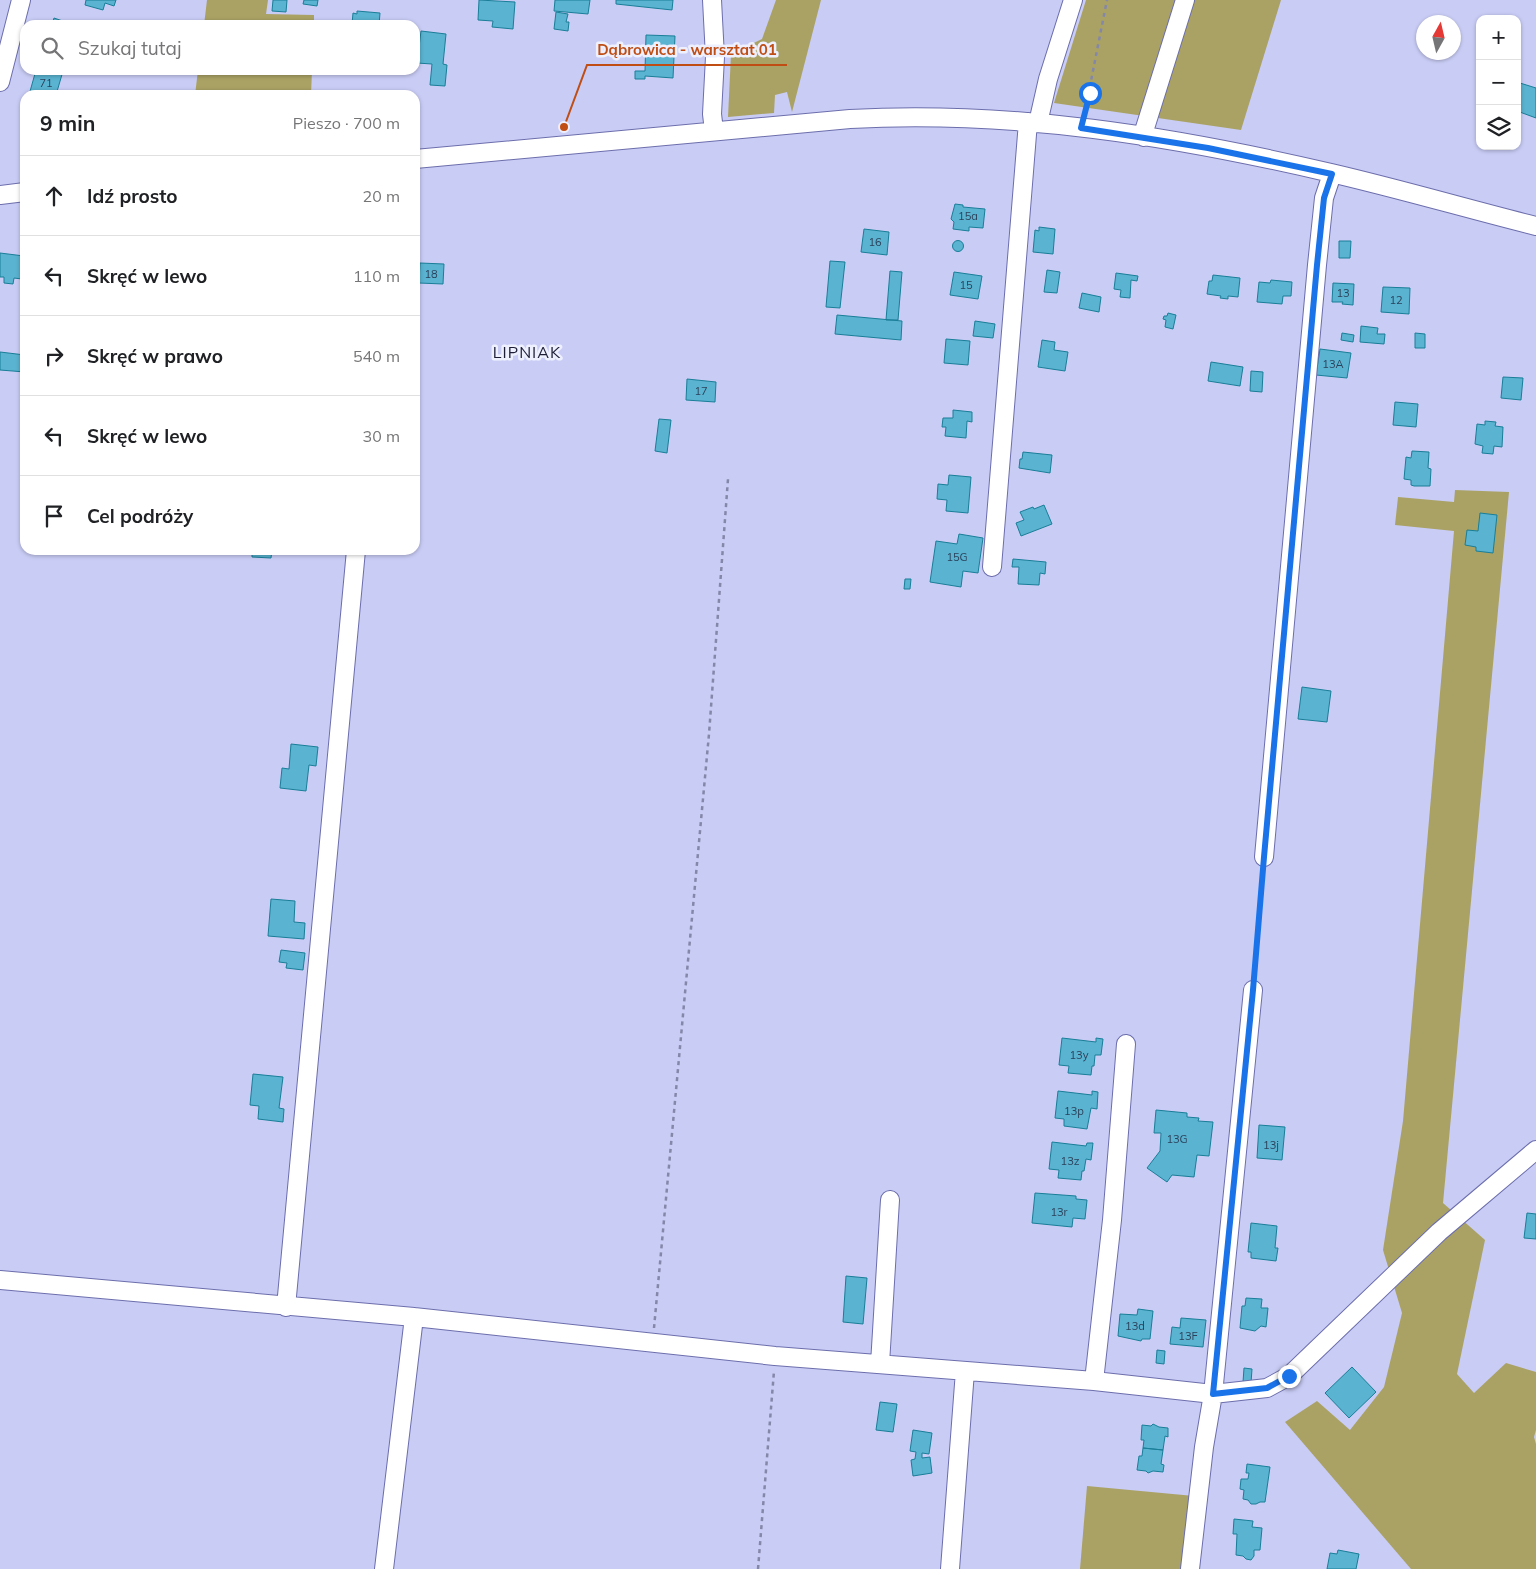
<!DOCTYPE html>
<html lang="pl">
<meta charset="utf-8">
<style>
body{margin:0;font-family:Mulish,sans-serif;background:#f2f2f2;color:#202124}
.controls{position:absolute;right:15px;top:15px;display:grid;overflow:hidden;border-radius:10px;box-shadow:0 1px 4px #0004}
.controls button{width:45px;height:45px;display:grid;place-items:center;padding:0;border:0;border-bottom:1px solid #e0e0e0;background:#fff;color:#202124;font:25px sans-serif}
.compass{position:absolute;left:1416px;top:15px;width:45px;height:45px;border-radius:50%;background:#fff;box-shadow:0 1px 4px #0004;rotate:8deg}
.stop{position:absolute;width:15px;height:15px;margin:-11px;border:4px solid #1a73e8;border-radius:50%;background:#fff}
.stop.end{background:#1a73e8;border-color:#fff;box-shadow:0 1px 5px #0008}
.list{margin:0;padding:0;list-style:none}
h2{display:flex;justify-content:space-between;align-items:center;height:65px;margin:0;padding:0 20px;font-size:21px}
h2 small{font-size:16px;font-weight:400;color:#757577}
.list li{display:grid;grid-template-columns:32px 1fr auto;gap:15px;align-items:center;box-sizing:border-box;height:80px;padding:0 20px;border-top:1px solid #e0e0e0}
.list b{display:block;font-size:19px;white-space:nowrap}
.list em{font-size:16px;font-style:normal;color:#757577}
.icon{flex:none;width:28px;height:28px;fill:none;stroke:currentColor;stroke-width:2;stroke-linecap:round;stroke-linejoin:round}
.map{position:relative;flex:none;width:1536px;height:1569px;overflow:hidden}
.search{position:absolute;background:#fff;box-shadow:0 1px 4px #0004;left:20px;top:20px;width:400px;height:55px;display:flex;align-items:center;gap:12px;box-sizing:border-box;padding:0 18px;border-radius:15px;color:#757577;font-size:19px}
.panel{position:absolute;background:#fff;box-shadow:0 1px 4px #0004;left:20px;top:90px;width:400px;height:465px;border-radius:15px}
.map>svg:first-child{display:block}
.green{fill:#aaa264}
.building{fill:#5ab3d0;stroke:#197e98}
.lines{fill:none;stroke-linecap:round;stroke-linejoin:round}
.minor-casing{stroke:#6c6eac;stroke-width:20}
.path{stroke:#8587a9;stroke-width:2.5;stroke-dasharray:4 4;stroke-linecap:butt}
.minor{stroke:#fff;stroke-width:18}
.route{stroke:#1a73e8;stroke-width:6}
.labels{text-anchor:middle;stroke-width:5;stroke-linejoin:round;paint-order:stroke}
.number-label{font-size:11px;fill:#2c425c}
.quarter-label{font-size:16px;letter-spacing:1px;fill:#1d1d36;stroke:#eef0fe}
.leader{fill:none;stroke:#bf4d14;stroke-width:2}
.callout-dot{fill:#bf4d14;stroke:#eef0fe;stroke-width:2}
.callout-label{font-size:15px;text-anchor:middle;font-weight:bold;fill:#bf4d14;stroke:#eef0fe;stroke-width:5;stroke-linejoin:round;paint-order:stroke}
</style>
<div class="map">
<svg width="1536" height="1569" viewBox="0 0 1536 1569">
<rect width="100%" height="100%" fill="#c9ccf5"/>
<path class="green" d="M 207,0 L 268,0 L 266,14 L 314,15 L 314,25 L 204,25 Z
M 776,0 L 821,0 L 792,112 L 787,92 L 775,95 L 774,113 L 728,117 L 731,54 L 762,39 Z
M 1086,0 L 1281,0 L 1241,130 L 1054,103 Z
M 198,70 L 312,70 L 311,95 L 195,95 Z
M 1455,490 L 1509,492 L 1443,1203 L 1485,1240 L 1457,1374 L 1474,1393 L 1506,1363 L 1536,1372 L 1536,1430 L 1534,1437 L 1536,1444 L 1536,1569 L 1411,1569 L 1285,1422 L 1317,1401 L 1350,1430 L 1384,1387 L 1402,1313 L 1383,1250 L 1403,1121 L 1454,531 L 1395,525 L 1398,497 L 1454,502 Z
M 1087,1486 L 1194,1496 L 1187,1569 L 1080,1569 Z"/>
<path class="building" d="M 86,0 L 116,0 L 114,6 L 105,3 L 103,10 L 85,5 Z
M 273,0 L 287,0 L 286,12 L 272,11 Z
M 304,0 L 318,0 L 317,6 L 303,4 Z
M 479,0 L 515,2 L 513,29 L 492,27 L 493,21 L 478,20 Z
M 555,0 L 590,0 L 588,14 L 554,11 Z
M 616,0 L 673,0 L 672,10 L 616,4 Z
M 357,11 L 380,13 L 379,25 L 352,24 L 353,13 L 357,14 Z
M 556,12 L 568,14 L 566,22 L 569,22 L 568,31 L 554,29 Z
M 54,18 L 74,25 L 52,25 Z
M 421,31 L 446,34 L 443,64 L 447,65 L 445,86 L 430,85 L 432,64 L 417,63 Z
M 646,35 L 675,36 L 673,78 L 645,76 L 645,79 L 635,79 L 635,71 L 645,71 Z
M 36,70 L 63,71 L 56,95 L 29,95 Z
M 1520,83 L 1536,88 L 1536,118 L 1517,111 L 1517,91 Z
M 955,204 L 963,205 L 963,207 L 985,209 L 983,228 L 969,227 L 969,231 L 953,229 L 954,222 L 951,219 Z
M 1039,227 L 1055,229 L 1053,254 L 1033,252 L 1035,230 L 1039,231 Z
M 864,229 L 889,232 L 887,255 L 861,252 Z
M952.5 246a5.5 5.5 0 1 1 11 0a5.5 5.5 0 1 1-11 0Z
M 1339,241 L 1351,241 L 1350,258 L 1339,258 Z
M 0,253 L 24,256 L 22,279 L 14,278 L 13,284 L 4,283 L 4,277 L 0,277 Z
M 830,261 L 845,262 L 840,308 L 826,307 Z
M 420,263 L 444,264 L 443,284 L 419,283 Z
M 1047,270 L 1060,272 L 1057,293 L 1044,292 Z
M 890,271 L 902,272 L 898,320 L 886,320 Z
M 954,272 L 982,276 L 978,299 L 950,295 Z
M 1116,273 L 1138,276 L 1137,281 L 1131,280 L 1130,298 L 1120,297 L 1121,290 L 1114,289 Z
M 1213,275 L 1240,278 L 1238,297 L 1228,296 L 1228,299 L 1220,298 L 1221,296 L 1207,294 L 1209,281 L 1212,281 Z
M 1271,280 L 1292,282 L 1291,296 L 1283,296 L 1282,304 L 1257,302 L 1259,282 L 1270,283 Z
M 1333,283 L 1354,284 L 1353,305 L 1342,304 L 1343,302 L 1332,302 Z
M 1383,287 L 1410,288 L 1409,314 L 1381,312 Z
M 1082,293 L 1101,297 L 1099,312 L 1079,308 Z
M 1168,313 L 1176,315 L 1173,329 L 1165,327 L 1166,320 L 1163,319 L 1164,316 L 1167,316 Z
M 837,315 L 902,321 L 901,340 L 835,334 Z
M 975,321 L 995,324 L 993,338 L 973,336 Z
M 1361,326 L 1378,328 L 1377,334 L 1385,334 L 1384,344 L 1360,342 Z
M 1342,333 L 1354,335 L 1353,342 L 1341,340 Z
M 1415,333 L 1425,334 L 1425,348 L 1415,348 Z
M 946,339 L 970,341 L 968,365 L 944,363 Z
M 1042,340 L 1055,342 L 1054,350 L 1068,352 L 1065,371 L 1038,367 Z
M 1320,349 L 1351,353 L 1347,378 L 1316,375 Z
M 0,352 L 25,355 L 25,372 L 0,370 Z
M 1211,362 L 1243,367 L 1240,386 L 1208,381 Z
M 1251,371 L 1263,372 L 1262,392 L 1250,391 Z
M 1503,377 L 1523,378 L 1521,400 L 1501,398 Z
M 687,379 L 716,382 L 715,402 L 686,400 Z
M 1395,402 L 1418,404 L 1416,427 L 1393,425 Z
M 953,410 L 972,412 L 972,422 L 967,421 L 966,438 L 945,436 L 946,427 L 942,427 L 943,418 L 953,418 Z
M 659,419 L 671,420 L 667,453 L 655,451 Z
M 1485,421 L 1496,422 L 1495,426 L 1503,427 L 1502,447 L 1494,446 L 1493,454 L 1482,453 L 1483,446 L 1475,444 L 1477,424 L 1485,425 Z
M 1412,451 L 1429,452 L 1428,468 L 1431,469 L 1430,486 L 1414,486 L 1411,485 L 1411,480 L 1404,479 L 1406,457 L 1411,458 Z
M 1023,452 L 1052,455 L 1050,473 L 1019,468 L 1020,459 L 1022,459 Z
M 949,475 L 971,477 L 968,513 L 946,511 L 947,500 L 937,499 L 938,484 L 948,485 Z
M 1044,505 L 1052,524 L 1021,536 L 1016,523 L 1024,520 L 1020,512 L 1033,507 L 1034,509 Z
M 1480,513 L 1497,515 L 1493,553 L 1476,551 L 1476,547 L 1465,545 L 1467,530 L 1478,531 Z
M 959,534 L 983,538 L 978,573 L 963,571 L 961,587 L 930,582 L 936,541 L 957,544 Z
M 232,550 L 272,550 L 271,558 L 252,557 L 252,553 L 232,551 Z
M 1013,559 L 1046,562 L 1045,574 L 1040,573 L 1039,585 L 1018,584 L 1019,567 L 1012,567 Z
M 905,579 L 911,579 L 910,589 L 904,589 Z
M 1302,687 L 1331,691 L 1327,722 L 1298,719 Z
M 291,744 L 318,747 L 316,766 L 309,765 L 306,791 L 280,788 L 282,768 L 289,769 Z
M 271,899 L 295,901 L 294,922 L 305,923 L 304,939 L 268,936 Z
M 281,950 L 305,953 L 303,970 L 286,968 L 287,963 L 279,962 Z
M 1062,1038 L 1096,1042 L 1096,1038 L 1103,1039 L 1101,1055 L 1095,1055 L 1094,1066 L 1092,1066 L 1091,1075 L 1068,1073 L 1069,1066 L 1059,1065 Z
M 253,1074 L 283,1077 L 279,1108 L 284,1109 L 283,1122 L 258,1119 L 259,1106 L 250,1105 Z
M 1058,1091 L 1092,1095 L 1092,1091 L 1098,1092 L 1097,1109 L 1091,1108 L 1087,1129 L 1064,1126 L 1064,1119 L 1055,1118 Z
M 1156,1110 L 1187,1113 L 1187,1117 L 1199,1118 L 1198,1121 L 1213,1122 L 1209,1156 L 1197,1155 L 1194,1177 L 1172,1175 L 1167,1182 L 1147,1168 L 1160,1151 L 1161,1133 L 1154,1133 Z
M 1259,1125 L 1285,1127 L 1282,1160 L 1257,1158 Z
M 1052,1142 L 1086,1146 L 1087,1143 L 1093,1143 L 1091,1160 L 1086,1159 L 1084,1171 L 1082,1171 L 1081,1180 L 1058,1178 L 1059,1170 L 1049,1169 Z
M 1035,1193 L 1076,1196 L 1076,1199 L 1087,1200 L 1085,1219 L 1073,1218 L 1072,1227 L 1032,1223 Z
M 1527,1213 L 1536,1214 L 1536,1239 L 1524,1238 Z
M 1251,1223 L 1277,1226 L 1275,1248 L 1278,1248 L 1276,1261 L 1251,1258 L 1251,1252 L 1248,1252 Z
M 846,1276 L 867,1278 L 863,1324 L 843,1322 Z
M 1246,1298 L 1262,1299 L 1261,1308 L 1268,1308 L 1266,1327 L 1261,1326 L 1255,1331 L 1240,1328 L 1242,1306 L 1245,1306 Z
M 1138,1309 L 1153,1311 L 1150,1339 L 1142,1339 L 1141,1341 L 1118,1336 L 1120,1314 L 1137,1315 Z
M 1181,1318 L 1206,1320 L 1203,1347 L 1170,1344 L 1172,1327 L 1180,1328 Z
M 1157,1350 L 1165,1351 L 1164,1364 L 1156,1363 Z
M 1352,1367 L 1376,1392 L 1349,1418 L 1325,1393 Z
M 1244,1368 L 1252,1369 L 1251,1383 L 1243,1382 Z
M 880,1402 L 897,1404 L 893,1432 L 876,1430 Z
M 1153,1424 L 1159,1427 L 1168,1428 L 1168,1437 L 1165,1436 L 1163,1450 L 1143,1448 L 1144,1440 L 1141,1440 L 1142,1425 L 1151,1426 Z
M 913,1430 L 932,1433 L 929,1454 L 922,1453 L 922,1458 L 930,1457 L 932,1473 L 913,1476 L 911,1460 L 915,1459 L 916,1452 L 910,1451 Z
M 1143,1448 L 1163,1450 L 1161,1464 L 1164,1465 L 1163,1472 L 1153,1471 L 1148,1473 L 1146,1471 L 1137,1470 L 1139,1456 L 1142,1456 Z
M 1247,1464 L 1270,1467 L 1265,1502 L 1260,1502 L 1256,1504 L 1251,1504 L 1248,1500 L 1243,1499 L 1244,1490 L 1240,1489 L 1241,1479 L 1248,1479 L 1249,1473 L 1246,1473 Z
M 1234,1519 L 1253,1521 L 1252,1527 L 1262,1528 L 1260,1550 L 1254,1550 L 1254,1556 L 1251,1560 L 1246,1559 L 1243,1556 L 1236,1555 L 1237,1534 L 1233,1534 Z
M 1338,1550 L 1359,1554 L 1356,1569 L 1327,1569 L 1330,1553 L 1337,1554 Z"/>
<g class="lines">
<defs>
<path id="minor" d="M 712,0 L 715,57 L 712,114 L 714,131
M 0,82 L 21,0
M 1038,123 L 1048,79 L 1073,0
M 1144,137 L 1145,128 L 1185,0
M 415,159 L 850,119 C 1012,110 1173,136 1331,173 C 1400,189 1468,209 1536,226
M 0,195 L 25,192
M 992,567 L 1028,122
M 1264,857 L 1317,265 L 1324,198 L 1332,174
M 0,1280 L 414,1317 L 775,1356 L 1094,1381 L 1213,1394 L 1253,990
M 286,1307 L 356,550
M 880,1364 L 890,1200
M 1094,1381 L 1112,1220 L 1126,1044
M 384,1569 L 414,1317
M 950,1569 L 965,1371
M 1190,1569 L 1204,1447 L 1213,1394 L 1267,1388 L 1289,1376 L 1439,1232 L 1536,1150"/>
</defs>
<use href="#minor" class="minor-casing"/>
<path class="path" d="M 1085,111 L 1107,0
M 1254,975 L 1262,873
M 654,1328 L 709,734 L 728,479
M 758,1569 L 774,1371"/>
<use href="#minor" class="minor"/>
</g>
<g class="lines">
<path class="route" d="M 1090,93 L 1081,128 L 1208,148 L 1332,174 L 1324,198 L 1317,265 L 1264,857 L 1253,990 L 1213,1394 L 1267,1388 L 1289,1376"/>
</g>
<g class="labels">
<g class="number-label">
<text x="46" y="87">71</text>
<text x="968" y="220">15a</text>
<text x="875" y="246">16</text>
<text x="431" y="278">18</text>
<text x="966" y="289">15</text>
<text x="1343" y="297">13</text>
<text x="1396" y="304">12</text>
<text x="1333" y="368">13A</text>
<text x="701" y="395">17</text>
<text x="957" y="561">15G</text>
<text x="1079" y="1059">13y</text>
<text x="1074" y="1115">13p</text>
<text x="1177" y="1143">13G</text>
<text x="1271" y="1149">13j</text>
<text x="1070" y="1165">13z</text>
<text x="1059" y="1216">13r</text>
<text x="1135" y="1330">13d</text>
<text x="1188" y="1340">13F</text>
</g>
<g class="quarter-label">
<text x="527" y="358">LIPNIAK</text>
</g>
</g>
<path class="leader" d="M564 127L587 65H787"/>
<circle class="callout-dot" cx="564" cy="127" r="5"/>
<g class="callout-label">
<text x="687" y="55">Dąbrowica - warsztat 01</text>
</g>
</svg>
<div class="controls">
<button>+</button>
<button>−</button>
<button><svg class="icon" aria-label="layers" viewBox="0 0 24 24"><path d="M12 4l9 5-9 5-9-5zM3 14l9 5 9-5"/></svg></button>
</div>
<svg class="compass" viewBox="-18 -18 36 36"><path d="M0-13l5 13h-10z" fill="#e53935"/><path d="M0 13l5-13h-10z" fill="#757577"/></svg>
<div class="stop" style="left:1090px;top:93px"></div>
<div class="stop end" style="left:1289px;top:1376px"></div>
<div class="search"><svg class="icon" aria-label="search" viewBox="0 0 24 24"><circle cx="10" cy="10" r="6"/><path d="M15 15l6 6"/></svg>Szukaj tutaj</div>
<section class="panel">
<h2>9 min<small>Pieszo · 700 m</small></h2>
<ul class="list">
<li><svg class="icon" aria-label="ahead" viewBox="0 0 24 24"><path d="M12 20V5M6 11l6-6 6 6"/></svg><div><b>Idź prosto</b></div><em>20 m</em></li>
<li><svg class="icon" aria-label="left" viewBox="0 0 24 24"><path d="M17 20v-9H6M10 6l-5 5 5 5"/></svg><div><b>Skręć w lewo</b></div><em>110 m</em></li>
<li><svg class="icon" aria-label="right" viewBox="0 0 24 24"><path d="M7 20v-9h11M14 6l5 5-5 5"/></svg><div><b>Skręć w prawo</b></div><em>540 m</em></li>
<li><svg class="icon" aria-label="left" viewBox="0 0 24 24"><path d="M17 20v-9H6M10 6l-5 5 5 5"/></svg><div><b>Skręć w lewo</b></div><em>30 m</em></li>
<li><svg class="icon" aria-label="arrive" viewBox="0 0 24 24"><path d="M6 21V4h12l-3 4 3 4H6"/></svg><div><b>Cel podróży</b></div></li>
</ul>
</section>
</div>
